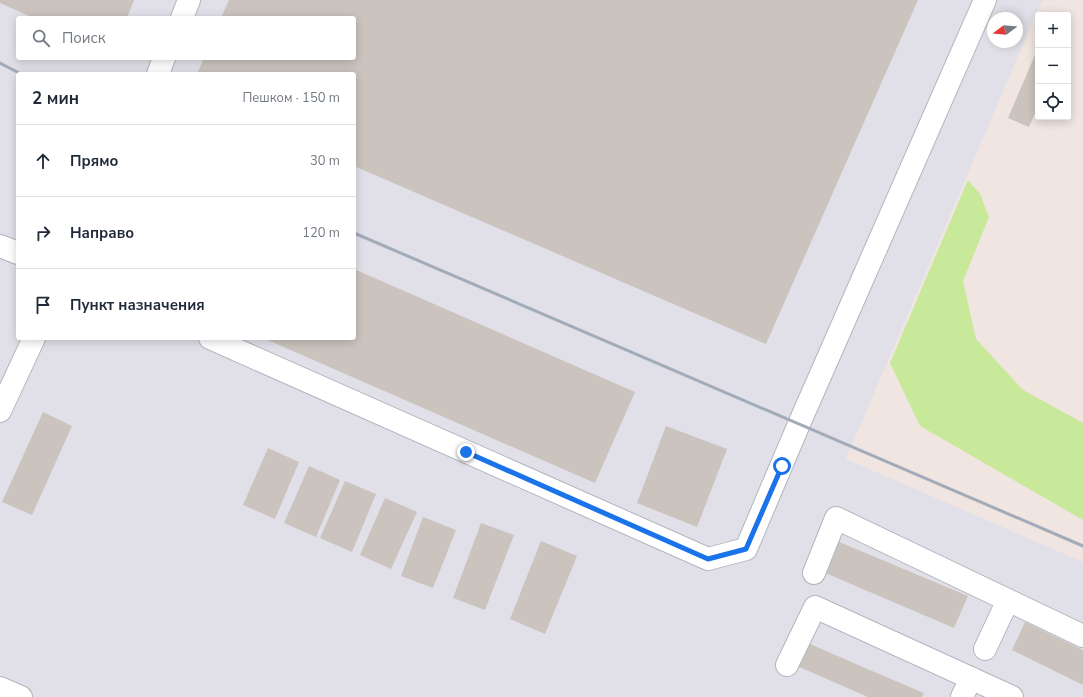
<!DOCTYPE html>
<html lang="ru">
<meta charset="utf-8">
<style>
body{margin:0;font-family:"Nunito Sans",sans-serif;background:#f6f6f7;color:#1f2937}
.controls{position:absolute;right:12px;top:12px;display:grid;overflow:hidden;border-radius:4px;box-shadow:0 2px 10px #0003}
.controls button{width:36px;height:36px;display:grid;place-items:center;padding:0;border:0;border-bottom:1px solid #e0e1e3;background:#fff;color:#1f2937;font:20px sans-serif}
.compass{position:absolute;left:987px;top:12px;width:36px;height:36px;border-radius:50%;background:#fff;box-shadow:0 2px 10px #0003;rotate:254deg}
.stop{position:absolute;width:12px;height:12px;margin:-9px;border:3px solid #1a73e8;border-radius:50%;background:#fff}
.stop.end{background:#1a73e8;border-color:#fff;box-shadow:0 1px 4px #0008}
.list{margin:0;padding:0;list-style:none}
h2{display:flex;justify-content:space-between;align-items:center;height:52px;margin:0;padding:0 16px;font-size:17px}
h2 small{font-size:13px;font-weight:400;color:#747a83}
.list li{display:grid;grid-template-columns:26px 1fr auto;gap:12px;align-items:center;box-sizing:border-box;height:72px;padding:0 16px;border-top:1px solid #e0e1e3}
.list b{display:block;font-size:15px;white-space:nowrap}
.list em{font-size:13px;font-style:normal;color:#747a83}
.icon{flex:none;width:22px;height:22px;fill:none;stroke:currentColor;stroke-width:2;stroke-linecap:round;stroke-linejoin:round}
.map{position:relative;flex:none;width:1083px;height:697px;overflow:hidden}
.search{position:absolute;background:#fff;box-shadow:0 2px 10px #0003;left:16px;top:16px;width:340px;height:44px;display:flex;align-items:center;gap:10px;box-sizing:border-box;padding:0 14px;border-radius:4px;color:#747a83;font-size:15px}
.panel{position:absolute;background:#fff;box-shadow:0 2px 10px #0003;left:16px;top:72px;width:340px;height:268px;border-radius:4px}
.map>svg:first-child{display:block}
.industrial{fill:#e1e0e8;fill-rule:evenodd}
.green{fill:#c8e99a}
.building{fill:#cbc3be}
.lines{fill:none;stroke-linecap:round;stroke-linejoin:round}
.minor-casing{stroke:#b0b6be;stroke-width:24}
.minor{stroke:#fff;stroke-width:22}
.rail{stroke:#a2abb9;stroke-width:3}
.route{stroke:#1a73e8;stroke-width:5}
</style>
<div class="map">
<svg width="1083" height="697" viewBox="0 0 1083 697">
<rect width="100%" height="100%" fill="#f0e5e0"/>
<path class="industrial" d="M 0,0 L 1042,0 L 846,459 L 1083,562 L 1083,697 L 0,697 ZM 18,18 L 354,18 L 354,58 L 18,58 ZM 993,18 L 1017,18 L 1017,42 L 993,42 ZM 18,74 L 354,74 L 354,338 L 18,338 Z"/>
<path class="green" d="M 968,180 L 980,194 L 989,217 L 963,281 L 976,339 L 1023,390 L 1083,423 L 1083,520 L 920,426 L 890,363 Z"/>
<path class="building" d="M 0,0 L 134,0 L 127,18 L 34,18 L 0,3 Z
M 229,0 L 918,0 L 766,344 L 354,166 L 354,74 L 197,74 L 204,58 L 354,58 L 354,18 L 221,18 Z
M 1038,48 L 1038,106 L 1029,127 L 1008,118 Z
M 354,269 L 635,392 L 595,483 L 263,338 L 354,338 Z
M 43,412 L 72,426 L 32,515 L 2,502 Z
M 666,426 L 727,449 L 697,527 L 637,503 Z
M 268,448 L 299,462 L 275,519 L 243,505 Z
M 309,466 L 340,480 L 316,537 L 284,523 Z
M 345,481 L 376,494 L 352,552 L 320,538 Z
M 385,498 L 417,512 L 391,569 L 360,555 Z
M 423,517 L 456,530 L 433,588 L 401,576 Z
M 481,523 L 514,535 L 485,610 L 453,598 Z
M 541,541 L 577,556 L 545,634 L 510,619 Z
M 837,541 L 968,596 L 954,628 L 823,572 Z
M 1025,622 L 1083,650 L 1083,685 L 1012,650 Z
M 808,643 L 865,668 L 924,693 L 922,697 L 868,697 L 797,666 Z"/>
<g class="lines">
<defs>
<path id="minor" d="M 182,18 L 189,0
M 158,74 L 164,58
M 0,246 L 18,253
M 210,338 L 708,559 L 746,549 L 799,424 L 985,0
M 0,411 L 34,338
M 814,573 L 836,518 L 1083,636
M 985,649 L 1008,600
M 787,665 L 815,607 L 1012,697
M 0,688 L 21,697
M 962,697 L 971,678"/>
</defs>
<use href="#minor" class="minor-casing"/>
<use href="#minor" class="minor"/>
<path class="rail" d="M 0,63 L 21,74
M 354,233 L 1083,546"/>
</g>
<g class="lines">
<path class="route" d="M 466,452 L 708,559 L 746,549 L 782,466"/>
</g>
</svg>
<div class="controls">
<button>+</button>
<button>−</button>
<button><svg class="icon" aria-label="locate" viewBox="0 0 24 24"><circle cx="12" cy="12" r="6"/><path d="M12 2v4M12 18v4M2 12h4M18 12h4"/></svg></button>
</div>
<svg class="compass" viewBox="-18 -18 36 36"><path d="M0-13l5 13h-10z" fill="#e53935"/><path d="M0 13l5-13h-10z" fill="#747a83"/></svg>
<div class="stop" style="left:782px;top:466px"></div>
<div class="stop end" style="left:466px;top:452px"></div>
<div class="search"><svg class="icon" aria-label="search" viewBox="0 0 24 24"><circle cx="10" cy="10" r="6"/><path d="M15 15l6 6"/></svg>Поиск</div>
<section class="panel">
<h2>2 мин<small>Пешком · 150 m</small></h2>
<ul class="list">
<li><svg class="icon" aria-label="ahead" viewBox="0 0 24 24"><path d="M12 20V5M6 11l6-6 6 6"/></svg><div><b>Прямо</b></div><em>30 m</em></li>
<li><svg class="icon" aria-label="right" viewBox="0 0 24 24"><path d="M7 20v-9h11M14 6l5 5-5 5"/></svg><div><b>Направо</b></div><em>120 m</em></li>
<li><svg class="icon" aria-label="arrive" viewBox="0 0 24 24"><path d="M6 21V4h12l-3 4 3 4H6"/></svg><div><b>Пункт назначения</b></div></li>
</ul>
</section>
</div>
